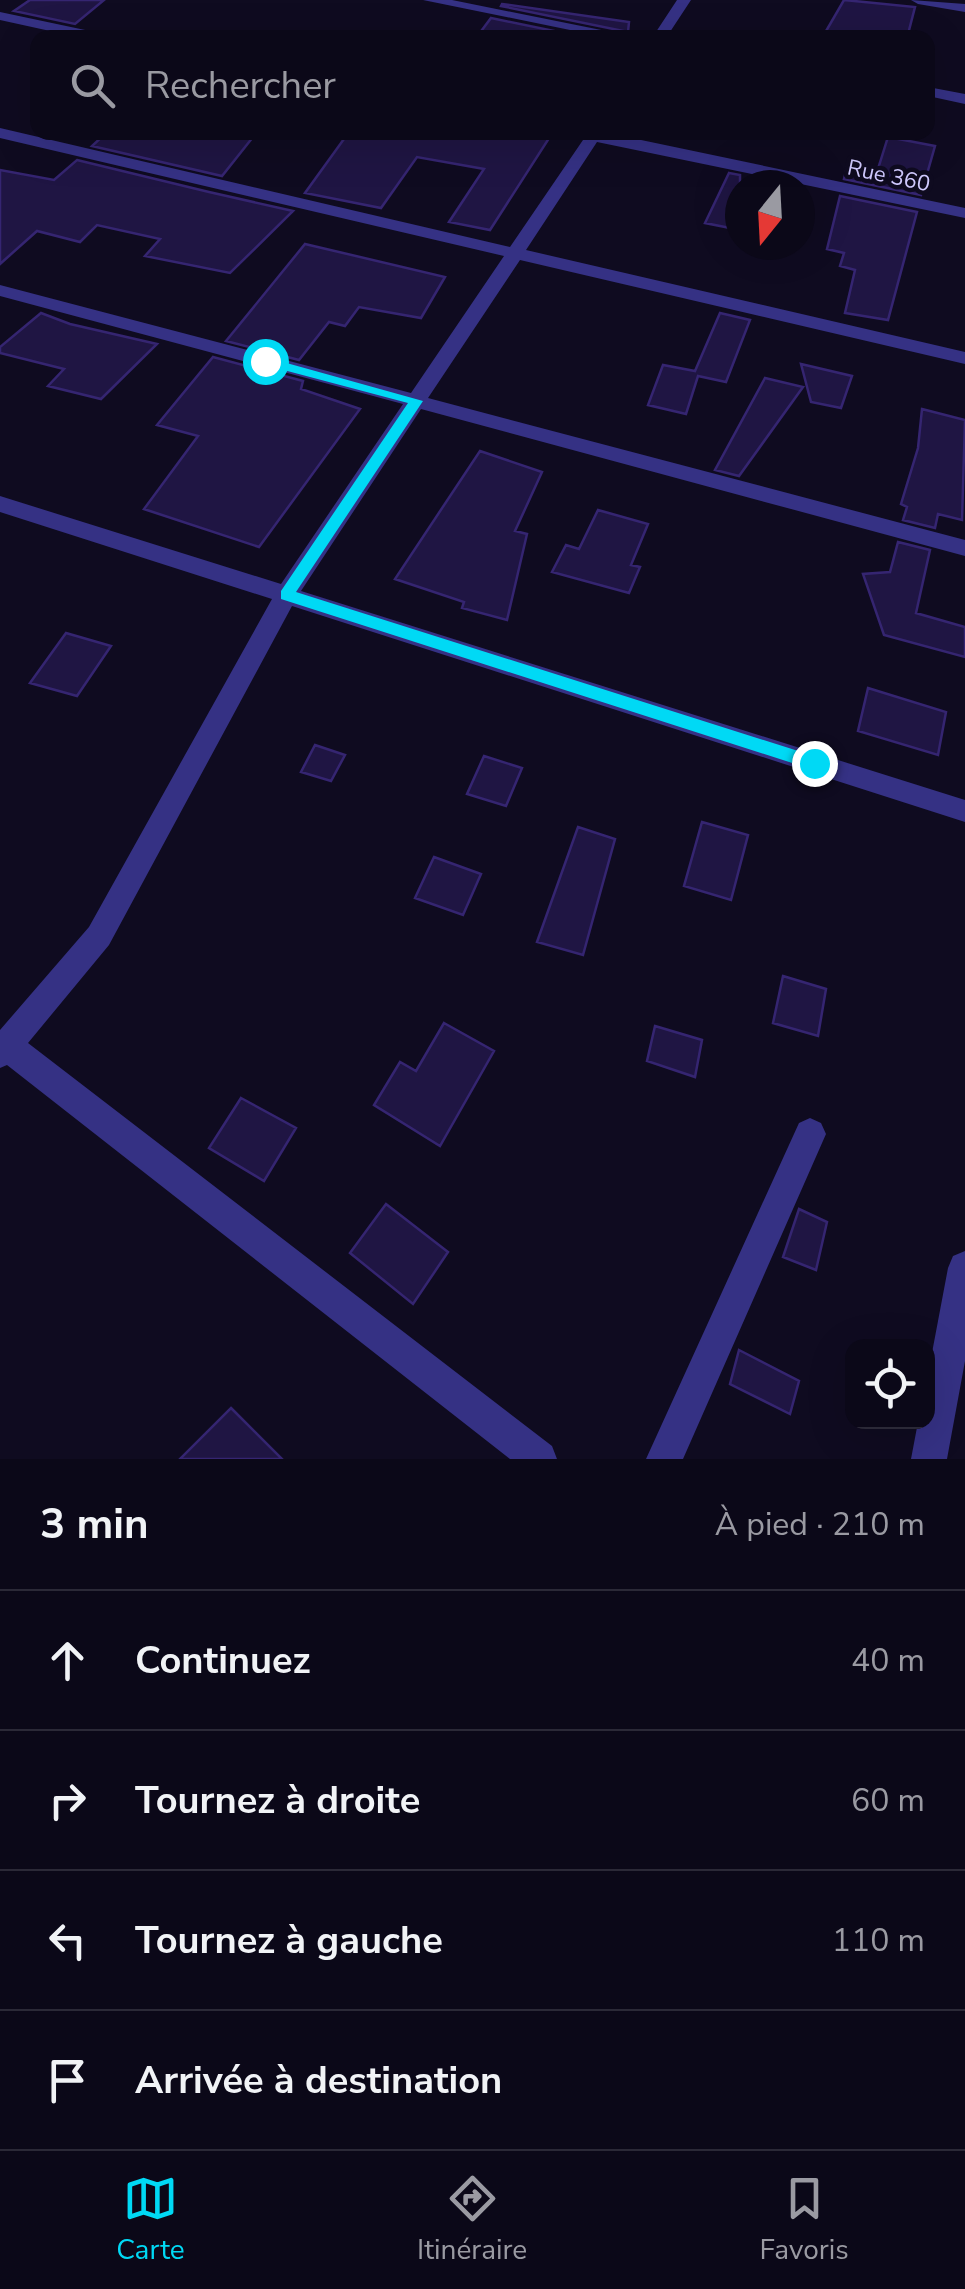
<!DOCTYPE html>
<html lang="fr">
<meta charset="utf-8">
<style>
body{margin:0;font-family:"Nunito Sans",sans-serif;background:#191625;color:#f1f3f6}
.controls{position:absolute;right:30px;bottom:30px;display:grid;overflow:hidden;border-radius:20px;box-shadow:0 10px 40px #0002}
.controls button{width:90px;height:90px;display:grid;place-items:center;padding:0;border:0;border-bottom:2px solid #2b2937;background:#0b0818;color:#f1f3f6;font:50px sans-serif}
.compass{position:absolute;left:725px;top:170px;width:90px;height:90px;border-radius:50%;background:#0b0818;box-shadow:0 10px 40px #0002;rotate:198deg}
.stop{position:absolute;width:30px;height:30px;margin:-22px;border:8px solid #00d9f5;border-radius:50%;background:#fff}
.stop.end{background:#00d9f5;border-color:#fff;box-shadow:0 2px 10px #0008}
.list{margin:0;padding:0;list-style:none}
h2{display:flex;justify-content:space-between;align-items:center;height:130px;margin:0;padding:0 40px;font-size:42px}
h2 small{font-size:32px;font-weight:400;color:#9a9aa2}
.list li{display:grid;grid-template-columns:65px 1fr auto;gap:30px;align-items:center;box-sizing:border-box;height:140px;padding:0 40px;border-top:2px solid #2b2937}
.list b{display:block;font-size:38px;white-space:nowrap}
.list em{font-size:32px;font-style:normal;color:#9a9aa2}
.icon{flex:none;width:55px;height:55px;fill:none;stroke:currentColor;stroke-width:2;stroke-linecap:round;stroke-linejoin:round}
.map{position:relative;flex:none;width:965px;height:1459px;overflow:hidden}
.search{position:absolute;background:#0b0818;box-shadow:0 10px 40px #0002;left:30px;right:30px;top:30px;height:110px;display:flex;align-items:center;gap:25px;box-sizing:border-box;padding:0 35px;border-radius:20px;color:#9a9aa2;font-size:38px}
.sheet{height:690px;background:#0b0818}
nav{display:flex;justify-content:space-around;align-items:center;box-sizing:border-box;height:140px;border-top:2px solid #2b2937;background:#0b0818;font-size:28px;color:#9a9aa2}
nav a{display:grid;justify-items:center;gap:5px}
nav .on{color:#00d9f5}
.map>svg:first-child{display:block}
.building{fill:#1f1543;stroke:#352571;stroke-width:2.5}
.lines{fill:none;stroke-linecap:round;stroke-linejoin:round}
.minor{fill:#353184;fill-rule:evenodd}
.route{fill:#00d9f5}
.labels{text-anchor:middle;stroke-width:9;stroke-linejoin:round;paint-order:stroke}
.far-street-label{font-size:22px;fill:#d1caff;stroke:#0f0b20}
</style>
<div class="map">
<svg width="965" height="1459" viewBox="0 0 965 1459">
<rect width="100%" height="100%" fill="#0f0b20"/>
<path class="building" d="M 30,0 L 104,0 L 75,24 L 14,11 Z
M 844,0 L 915,7 L 907,38 L 822,38 Z
M 502,4 L 629,22 L 628,32 L 501,6 Z
M 491,18 L 588,38 L 476,38 Z
M 107,132 L 257,132 L 222,176 L 92,146 Z
M 349,132 L 553,132 L 490,230 L 449,222 L 484,169 L 417,157 L 381,208 L 305,193 Z
M 888,137 L 935,146 L 921,195 L 844,179 L 847,167 L 877,172 Z
M 77,160 L 209,192 L 293,211 L 230,273 L 145,256 L 160,239 L 97,225 L 80,242 L 37,231 L 0,264 L 0,170 L 54,180 Z
M 729,173 L 740,175 L 740,230 L 705,223 Z
M 840,196 L 917,212 L 888,320 L 845,313 L 855,270 L 840,266 L 844,253 L 827,249 Z
M 305,244 L 445,277 L 421,318 L 359,307 L 345,326 L 329,322 L 299,360 L 226,341 Z
M 41,313 L 70,324 L 157,344 L 101,399 L 48,386 L 64,369 L 0,353 L 0,347 Z
M 720,313 L 750,320 L 726,382 L 698,376 L 686,414 L 648,405 L 663,365 L 695,371 Z
M 213,357 L 303,381 L 301,389 L 360,409 L 259,547 L 144,509 L 198,436 L 157,425 Z
M 801,364 L 852,376 L 841,408 L 811,402 Z
M 765,378 L 803,387 L 739,476 L 715,470 Z
M 922,409 L 965,420 L 962,520 L 938,514 L 935,528 L 903,520 L 907,507 L 901,504 L 918,448 Z
M 480,451 L 542,472 L 515,531 L 527,534 L 507,620 L 462,608 L 464,602 L 395,579 Z
M 598,510 L 648,524 L 631,565 L 640,567 L 629,593 L 552,572 L 566,545 L 579,549 Z
M 898,542 L 930,550 L 916,613 L 965,627 L 965,657 L 884,635 L 863,574 L 890,572 Z
M 66,633 L 111,646 L 77,696 L 30,683 Z
M 868,688 L 946,712 L 938,755 L 858,731 Z
M 315,745 L 345,755 L 331,781 L 301,772 Z
M 484,756 L 522,768 L 506,806 L 467,794 Z
M 702,822 L 748,835 L 731,900 L 684,886 Z
M 578,827 L 615,839 L 583,955 L 537,942 Z
M 434,857 L 481,874 L 463,915 L 415,898 Z
M 783,976 L 826,989 L 818,1036 L 773,1023 Z
M 444,1023 L 494,1051 L 440,1146 L 374,1105 L 400,1062 L 416,1071 Z
M 655,1026 L 702,1040 L 695,1077 L 647,1061 Z
M 241,1098 L 296,1128 L 264,1181 L 209,1148 Z
M 386,1204 L 448,1252 L 413,1304 L 350,1253 Z
M 799,1209 L 827,1222 L 816,1270 L 783,1257 Z
M 739,1350 L 799,1381 L 790,1414 L 730,1384 Z
M 231,1408 L 282,1459 L 180,1459 Z"/>
<g class="lines">
<path class="minor" d="M 423,0 L 452,0 L 641,38 L 609,38 Z
M 677,0 L 691,0 L 666,38 L 652,38 Z
M 911,0 L 965,4 L 965,12 L 918,4 Z
M 0,12 L 104,34 L 111,38 L 82,38 L 0,20 Z
M 928,87 L 965,94 L 965,104 L 928,96 Z
M 0,128 L 510,247 L 583,140 L 562,132 L 603,132 L 965,208 L 965,218 L 597,142 L 526,250 L 965,352 L 965,364 L 520,260 L 428,398 L 965,540 L 965,556 L 421,409 L 301,591 L 965,800 L 965,822 L 292,606 L 109,945 L 28,1043 L 552,1446 L 557,1459 L 510,1459 L 7,1065 L 0,1068 L 0,1030 L 89,927 L 272,599 L 0,512 L 0,496 L 281,584 L 403,404 L 0,296 L 0,285 L 411,393 L 504,256 L 0,138 Z
M 810,1118 L 821,1123 L 826,1134 L 683,1459 L 646,1459 L 799,1123 Z
M 965,1251 L 965,1361 L 947,1459 L 911,1459 L 918,1422 L 928,1422 L 928,1374 L 948,1268 L 953,1256 Z"/>
</g>
<path class="route" d="M 265,357 L 423,401 L 296,592 L 814,756 L 823,763 L 820,768 L 814,770 L 281,599 L 281,591 L 408,403 L 261,364 Z"/>
<g class="labels">
<g class="far-street-label">
<text transform="translate(889 175) rotate(12)" y="8">Rue 360</text>
</g>
</g>
</svg>
<div class="controls">
<button><svg class="icon" aria-label="locate" viewBox="0 0 24 24"><circle cx="12" cy="12" r="6"/><path d="M12 2v4M12 18v4M2 12h4M18 12h4"/></svg></button>
</div>
<svg class="compass" viewBox="-18 -18 36 36"><path d="M0-13l5 13h-10z" fill="#e53935"/><path d="M0 13l5-13h-10z" fill="#9a9aa2"/></svg>
<div class="stop" style="left:265px;top:361px"></div>
<div class="stop end" style="left:814px;top:763px"></div>
<div class="search"><svg class="icon" aria-label="search" viewBox="0 0 24 24"><circle cx="10" cy="10" r="6"/><path d="M15 15l6 6"/></svg>Rechercher</div>
</div>
<section class="sheet">
<h2>3 min<small>À pied · 210 m</small></h2>
<ul class="list">
<li><svg class="icon" aria-label="ahead" viewBox="0 0 24 24"><path d="M12 20V5M6 11l6-6 6 6"/></svg><div><b>Continuez</b></div><em>40 m</em></li>
<li><svg class="icon" aria-label="right" viewBox="0 0 24 24"><path d="M7 20v-9h11M14 6l5 5-5 5"/></svg><div><b>Tournez à droite</b></div><em>60 m</em></li>
<li><svg class="icon" aria-label="left" viewBox="0 0 24 24"><path d="M17 20v-9H6M10 6l-5 5 5 5"/></svg><div><b>Tournez à gauche</b></div><em>110 m</em></li>
<li><svg class="icon" aria-label="arrive" viewBox="0 0 24 24"><path d="M6 21V4h12l-3 4 3 4H6"/></svg><div><b>Arrivée à destination</b></div></li>
</ul>
</section>
<nav>
<a class="on"><svg class="icon" aria-label="map" viewBox="0 0 24 24"><path d="M3 6l6-2 6 2 6-2v14l-6 2-6-2-6 2zM9 4v14M15 6v14"/></svg>Carte</a>
<a><svg class="icon" aria-label="directions" viewBox="0 0 24 24"><path d="M12 3l9 9-9 9-9-9zM9 14v-3h6M13 9l2 2-2 2"/></svg>Itinéraire</a>
<a><svg class="icon" aria-label="saved" viewBox="0 0 24 24"><path d="M7 4h10v16l-5-4-5 4z"/></svg>Favoris</a>
</nav>
